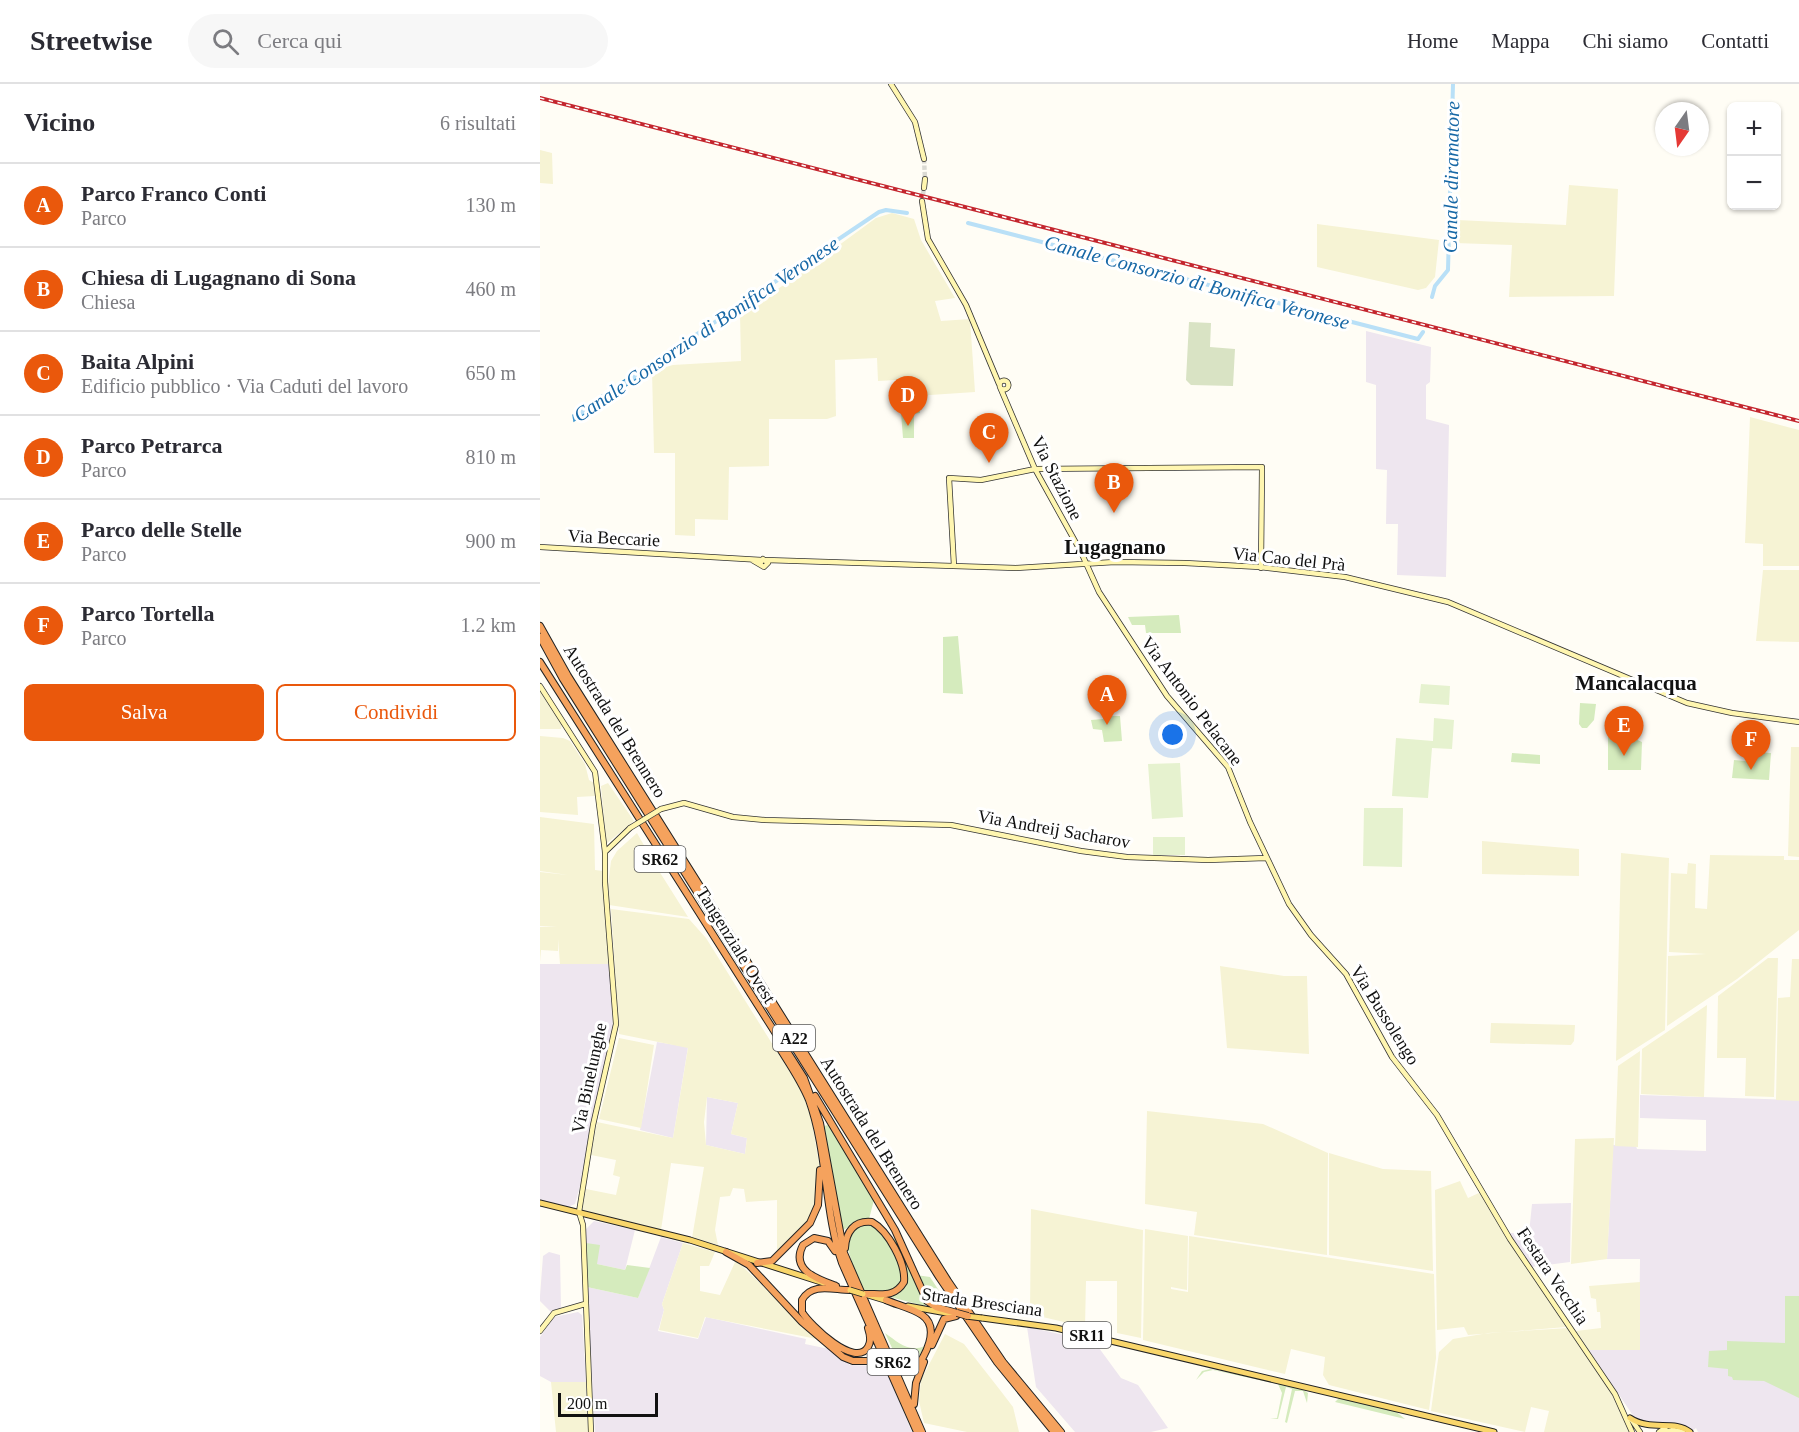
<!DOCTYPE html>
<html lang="it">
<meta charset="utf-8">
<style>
body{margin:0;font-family:"Times New Roman",serif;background:#f7f7f7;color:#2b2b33}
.controls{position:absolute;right:18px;top:18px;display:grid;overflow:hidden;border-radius:9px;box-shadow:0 2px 4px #0004}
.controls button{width:54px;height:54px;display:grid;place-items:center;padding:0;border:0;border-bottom:2px solid #e1e1e2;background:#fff;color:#2b2b33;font:30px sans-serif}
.compass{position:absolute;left:1115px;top:18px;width:54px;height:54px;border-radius:50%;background:#fff;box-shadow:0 2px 4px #0004;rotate:194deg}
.scale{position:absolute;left:18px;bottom:15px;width:100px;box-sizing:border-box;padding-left:6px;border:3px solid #111;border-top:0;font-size:16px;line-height:21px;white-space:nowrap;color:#111;-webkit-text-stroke:4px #fff;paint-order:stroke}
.you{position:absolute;left:633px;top:651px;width:21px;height:21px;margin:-15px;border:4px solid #fff;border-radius:50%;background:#1a73e8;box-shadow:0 0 0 9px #1a73e833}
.badge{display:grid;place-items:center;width:39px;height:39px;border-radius:50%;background:#ea580c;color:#fff;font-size:20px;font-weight:700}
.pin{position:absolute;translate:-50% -50px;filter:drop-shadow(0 2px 3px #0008)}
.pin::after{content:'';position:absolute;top:32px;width:21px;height:18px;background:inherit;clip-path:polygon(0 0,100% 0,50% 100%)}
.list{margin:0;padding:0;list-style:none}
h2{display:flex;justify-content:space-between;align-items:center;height:78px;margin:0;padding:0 24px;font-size:26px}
h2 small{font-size:20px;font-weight:400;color:#7c7c81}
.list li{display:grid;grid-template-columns:39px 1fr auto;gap:18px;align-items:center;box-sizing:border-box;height:84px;padding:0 24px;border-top:2px solid #e1e1e2}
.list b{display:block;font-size:22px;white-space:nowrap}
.list p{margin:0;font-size:20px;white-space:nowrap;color:#7c7c81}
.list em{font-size:20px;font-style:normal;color:#7c7c81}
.actions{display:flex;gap:12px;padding:18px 24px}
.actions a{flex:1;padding:14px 0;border:2px solid #ea580c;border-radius:9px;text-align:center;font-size:21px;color:#ea580c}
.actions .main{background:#ea580c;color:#fff}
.icon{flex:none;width:33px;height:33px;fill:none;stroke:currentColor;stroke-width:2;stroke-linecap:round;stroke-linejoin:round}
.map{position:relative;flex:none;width:1259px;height:1348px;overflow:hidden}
header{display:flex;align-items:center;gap:36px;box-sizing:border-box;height:84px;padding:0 30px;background:#fff;border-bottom:2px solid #e1e1e2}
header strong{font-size:28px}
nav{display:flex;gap:33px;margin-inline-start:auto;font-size:21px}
.search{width:420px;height:54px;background:#f7f7f7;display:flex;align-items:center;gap:15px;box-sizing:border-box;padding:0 21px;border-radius:33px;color:#7c7c81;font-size:22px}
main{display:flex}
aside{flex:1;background:#fff}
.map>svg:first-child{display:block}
.industrial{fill:#eee6ef}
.farmland{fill:#f6f3d4;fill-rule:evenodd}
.green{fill:#d5ebbd}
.cemetery{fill:#d9e3c4}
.pitch{fill:#e6f2cf}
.water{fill:#b9e0f7;stroke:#3f96cf;stroke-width:1.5}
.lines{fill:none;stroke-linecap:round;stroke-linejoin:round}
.canal{stroke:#b9e0f7;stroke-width:4}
.secondary-tunnel{stroke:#dbdad3;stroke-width:4.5;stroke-dasharray:4.5 2;stroke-linecap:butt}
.secondary-casing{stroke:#333;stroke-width:6}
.primary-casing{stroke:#222;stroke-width:7}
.highway-casing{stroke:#222;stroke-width:8}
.secondary{stroke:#fff6b0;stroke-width:4.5}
.primary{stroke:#f9d66b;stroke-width:5}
.highway{stroke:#f5a25d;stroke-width:6}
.rail-casing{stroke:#c4262e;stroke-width:4}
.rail{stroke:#fff;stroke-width:1.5;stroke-dasharray:4.5;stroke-linecap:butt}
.secondary-bridge-casing{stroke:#333;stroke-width:6;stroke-linecap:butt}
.primary-bridge-casing{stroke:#222;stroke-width:7;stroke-linecap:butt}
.highway-bridge-casing{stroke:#222;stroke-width:8;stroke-linecap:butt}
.secondary-bridge{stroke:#fff6b0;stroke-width:4.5}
.primary-bridge{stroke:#f9d66b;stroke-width:5}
.highway-bridge{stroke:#f5a25d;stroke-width:6}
.labels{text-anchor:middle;stroke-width:6;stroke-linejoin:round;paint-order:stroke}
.shield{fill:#fff;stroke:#585858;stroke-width:1.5}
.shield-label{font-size:16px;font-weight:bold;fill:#111}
.street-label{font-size:18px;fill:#111;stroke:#fff}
.water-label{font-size:20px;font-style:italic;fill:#1768a6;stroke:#fff}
.quarter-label{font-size:21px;font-weight:bold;fill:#111;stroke:#fff}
</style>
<header>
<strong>Streetwise</strong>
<div class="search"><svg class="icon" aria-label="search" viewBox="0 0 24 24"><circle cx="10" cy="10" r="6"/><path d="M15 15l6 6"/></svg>Cerca qui</div>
<nav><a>Home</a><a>Mappa</a><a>Chi siamo</a><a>Contatti</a></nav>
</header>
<main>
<aside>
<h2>Vicino<small>6 risultati</small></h2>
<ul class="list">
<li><span class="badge">A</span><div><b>Parco Franco Conti</b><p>Parco</p></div><em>130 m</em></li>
<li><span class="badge">B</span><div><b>Chiesa di Lugagnano di Sona</b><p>Chiesa</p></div><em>460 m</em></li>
<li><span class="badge">C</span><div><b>Baita Alpini</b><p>Edificio pubblico · Via Caduti del lavoro</p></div><em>650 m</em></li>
<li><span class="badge">D</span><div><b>Parco Petrarca</b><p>Parco</p></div><em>810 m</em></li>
<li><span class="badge">E</span><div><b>Parco delle Stelle</b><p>Parco</p></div><em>900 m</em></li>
<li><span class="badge">F</span><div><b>Parco Tortella</b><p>Parco</p></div><em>1.2 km</em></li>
</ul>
<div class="actions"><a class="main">Salva</a><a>Condividi</a></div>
</aside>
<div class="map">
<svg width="1259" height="1348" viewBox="0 0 1259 1348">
<rect width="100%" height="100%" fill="#fffdf5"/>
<path class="industrial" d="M 826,247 L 891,263 L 890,298 L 886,301 L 886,335 L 909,341 L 906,493 L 857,491 L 858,440 L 846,440 L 847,386 L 836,385 L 836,301 L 826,298 Z
M 0,880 L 70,880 L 73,950 L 50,1043 L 42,1095 L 35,1120 L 28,1123 L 0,1117 Z
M 117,958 L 148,963 L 133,1054 L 100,1046 Z
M 1100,1011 L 1259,1016 L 1259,1348 L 1158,1348 L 1156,1344 L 1152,1347 L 1135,1339 L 1110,1340 L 1096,1336 L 1047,1263 L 1099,1264 L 1100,1175 L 1067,1175 L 1073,1061 L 1096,1062 L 1097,1065 L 1166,1067 L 1166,1036 L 1100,1034 Z
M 167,1013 L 198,1019 L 191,1050 L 207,1054 L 205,1070 L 166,1061 Z
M 1031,1119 L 1030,1178 L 991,1183 L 969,1149 L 989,1149 L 992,1120 Z
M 54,1137 L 95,1146 L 85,1186 L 57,1180 L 46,1159 L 45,1146 Z
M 121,1153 L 143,1159 L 122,1220 L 124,1226 L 118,1247 L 158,1255 L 166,1233 L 266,1255 L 265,1260 L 289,1265 L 310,1281 L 337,1282 L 349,1293 L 372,1348 L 55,1348 L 47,1203 L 98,1214 Z
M 9,1168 L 20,1171 L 21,1224 L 11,1228 L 0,1217 L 0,1212 L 3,1172 Z
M 38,1228 L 42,1231 L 46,1298 L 11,1298 L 0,1292 L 0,1253 L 14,1233 Z
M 487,1243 L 548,1256 L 555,1265 L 559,1264 L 581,1294 L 598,1301 L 628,1344 L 611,1348 L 535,1348 L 496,1303 Z"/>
<path class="farmland" d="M 0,66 L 12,69 L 13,100 L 0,99 Z
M 1029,101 L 1078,105 L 1074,212 L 969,213 L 972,161 L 915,159 L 917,136 L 1026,141 Z
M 352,129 L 374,135 L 381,156 L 415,214 L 395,217 L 401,237 L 430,235 L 435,308 L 360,313 L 356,296 L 338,297 L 337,274 L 295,276 L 296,332 L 287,335 L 229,335 L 229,382 L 189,383 L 188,436 L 155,435 L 155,452 L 135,451 L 135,369 L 114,369 L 112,287 L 133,281 L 201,277 L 200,229 L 250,197 L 336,134 Z
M 777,140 L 899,156 L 895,193 L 886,204 L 878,206 L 777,183 Z
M 1210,333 L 1259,346 L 1259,482 L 1223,482 L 1223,460 L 1205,459 Z
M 1223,486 L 1259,486 L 1259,558 L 1216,557 Z
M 0,606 L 22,640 L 21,645 L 0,645 Z
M 0,652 L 23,654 L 30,657 L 45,680 L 49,696 L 54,699 L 55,712 L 37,713 L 38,731 L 0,728 Z
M 1251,663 L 1259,663 L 1259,773 L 1248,772 Z
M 68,699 L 94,737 L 66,760 L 61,702 Z
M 0,733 L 54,740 L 55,786 L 63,787 L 70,880 L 20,880 L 18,855 L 18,867 L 1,866 L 0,878 L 0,843 L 17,843 L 0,842 L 0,788 L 28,791 L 0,787 Z
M 97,749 L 114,779 L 148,833 L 69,821 L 68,801 L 71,777 L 77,767 Z
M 942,757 L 1039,765 L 1039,792 L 942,790 Z
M 1081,769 L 1129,774 L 1125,946 L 1076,977 Z
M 1170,771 L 1244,772 L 1244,776 L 1259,776 L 1259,846 L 1197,895 L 1127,942 L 1128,872 L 1166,870 L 1129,868 L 1131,789 L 1147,790 L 1148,779 L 1156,780 L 1155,824 L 1167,825 Z
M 71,825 L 149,835 L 166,854 L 261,1006 L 271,1033 L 280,1085 L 275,1120 L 267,1138 L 237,1172 L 237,1116 L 206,1118 L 204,1105 L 193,1104 L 190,1112 L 180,1113 L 175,1146 L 178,1161 L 152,1154 L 164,1083 L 131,1079 L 121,1146 L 42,1127 L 46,1105 L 76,1111 L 80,1093 L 73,1091 L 76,1076 L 51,1071 L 57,1038 L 133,1054 L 148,964 L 79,950 ZM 167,1013 L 198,1019 L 191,1050 L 207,1054 L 205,1070 L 166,1061 L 164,1038 Z
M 1228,874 L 1238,874 L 1234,1013 L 1205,1012 L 1206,974 L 1177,974 L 1178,912 Z
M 1252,875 L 1259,875 L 1259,1017 L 1236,1016 L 1238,914 L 1250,913 Z
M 680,882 L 744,892 L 767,892 L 769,970 L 687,964 Z
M 1167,921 L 1164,1013 L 1101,1010 L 1102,965 Z
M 951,939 L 1035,941 L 1034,957 L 1031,961 L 950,959 Z
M 79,954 L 114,961 L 101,1044 L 59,1035 Z
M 1100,967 L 1098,1063 L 1075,1062 L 1078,982 Z
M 607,1027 L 723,1040 L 788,1069 L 787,1171 L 654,1151 L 657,1128 L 605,1120 Z
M 1074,1054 L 1067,1175 L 1031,1180 L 1035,1055 Z
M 789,1069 L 843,1085 L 891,1087 L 893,1187 L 789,1171 Z
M 920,1097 L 928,1114 L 941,1108 L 1026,1243 L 928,1251 L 924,1243 L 897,1246 L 895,1106 Z
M 491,1125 L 603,1146 L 601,1254 L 577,1249 L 577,1197 L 546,1197 L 545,1243 L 490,1230 Z
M 605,1145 L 648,1152 L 647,1206 L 631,1203 L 631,1205 L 648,1208 L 649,1152 L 894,1190 L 896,1274 L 889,1326 L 789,1301 L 783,1291 L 785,1273 L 751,1265 L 745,1290 L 603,1256 Z
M 143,1159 L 175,1168 L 169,1182 L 160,1182 L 160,1207 L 180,1211 L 196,1176 L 277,1255 L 165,1233 L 158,1254 L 119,1246 L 124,1226 L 122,1220 Z
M 87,1185 L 97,1187 L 93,1210 L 83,1208 Z
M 1100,1198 L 1100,1266 L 1049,1266 L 1036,1247 L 1061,1244 L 1060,1228 L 1057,1228 L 1056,1215 L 1051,1214 L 1049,1202 Z
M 1028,1244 L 1039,1256 L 1075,1315 L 1090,1348 L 1004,1348 L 1009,1327 L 991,1323 L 985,1348 L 891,1327 L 899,1268 L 913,1255 L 948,1249 Z
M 405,1250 L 424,1260 L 460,1306 L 473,1323 L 479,1348 L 427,1348 L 384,1339 L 379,1317 L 381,1296 Z
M 11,1298 L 46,1298 L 48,1348 L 16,1348 Z"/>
<path class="green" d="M 379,315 L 380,329 L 374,330 L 374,354 L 363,354 L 360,316 Z
M 639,531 L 641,549 L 606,549 L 605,541 L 592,541 L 588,533 Z
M 418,552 L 423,610 L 403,609 L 403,553 Z
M 1040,619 L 1056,620 L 1054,636 L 1047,644 L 1042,644 L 1039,640 Z
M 563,632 L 580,632 L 582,657 L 564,658 L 562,646 L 553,645 L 551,636 L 563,635 Z
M 1068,653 L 1093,654 L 1102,658 L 1101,686 L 1068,686 Z
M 1215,668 L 1231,669 L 1229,696 L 1192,694 L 1194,676 L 1214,678 Z
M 972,669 L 1000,671 L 1000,680 L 971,678 Z
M 289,1041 L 334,1116 L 329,1135 L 320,1136 L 300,1148 L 283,1042 Z
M 330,1140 C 341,1147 364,1177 363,1191 C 363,1195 359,1201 358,1205 L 337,1209 L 320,1205 L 307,1162 L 315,1143 Z
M 357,1153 L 387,1219 L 385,1222 L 350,1213 L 357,1210 L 365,1199 L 351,1156 Z
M 46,1159 L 60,1161 L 57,1180 L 85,1186 L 87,1181 L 110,1184 L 98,1214 L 47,1203 Z
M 376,1191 L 390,1193 L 411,1225 C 390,1221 385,1210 376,1191 Z
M 1245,1212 L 1259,1212 L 1259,1314 L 1224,1297 L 1193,1296 L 1192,1293 L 1188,1292 L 1188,1285 L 1168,1283 L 1169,1267 L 1187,1266 L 1187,1257 L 1245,1259 Z
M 345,1249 C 358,1258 368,1269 385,1262 L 372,1284 L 361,1283 Z
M 670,1285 L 747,1300 L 765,1307 L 768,1309 L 767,1319 L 763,1307 L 755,1307 L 747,1339 L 745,1338 L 752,1305 L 746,1303 L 738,1335 L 730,1334 L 737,1334 L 742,1309 L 738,1300 L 673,1286 L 664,1288 L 656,1296 L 662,1287 Z
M 799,1314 L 854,1326 L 865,1335 L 795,1318 Z"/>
<path class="cemetery" d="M 649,238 L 671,239 L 670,263 L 695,265 L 693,302 L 651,301 L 646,296 Z"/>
<path class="pitch" d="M 881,600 L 910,602 L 909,621 L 879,619 Z
M 894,634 L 914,636 L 912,665 L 892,664 L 888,714 L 852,712 L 856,654 L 893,657 Z
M 640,679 L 643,733 L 612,735 L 608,680 Z
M 824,724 L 863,724 L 862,783 L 823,782 Z
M 613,753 L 645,753 L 645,771 L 613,771 Z"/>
<path class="water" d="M 108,280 L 108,287 L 34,337 L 33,331 Z"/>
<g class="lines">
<path class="canal" d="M 428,139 L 878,255 L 883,248
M 892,213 L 895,202 L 908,186 L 913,0
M 105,285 L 339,128 L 346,126 L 367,129"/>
<path class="secondary-tunnel" d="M 384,75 L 385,95
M 382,117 L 384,104"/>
<defs>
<path id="secondary" d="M 351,0 L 375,38 L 384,75
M 384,104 L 385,95
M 382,117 L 388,155 L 426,221 L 459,300
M459.5 301a4.5 4.5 0 1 1 9 0a4.5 4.5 0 1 1-9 0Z
M 460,303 L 495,385 L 541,468 L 559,508 L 627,612 L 688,683 L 710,738 L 749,820 L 771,851 L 806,890 L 852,973 L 897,1031 L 970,1155 L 1075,1310 L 1092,1348
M 0,463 L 222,476
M 212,476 L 224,483 L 228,479 L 223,475 L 220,480
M 226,476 L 476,484 L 575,478 L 645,479 L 720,483 L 805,493 L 908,518 L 1147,619 L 1192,629 L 1259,638
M 414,482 L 409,394 L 441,396 L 495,385 L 722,383 L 721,484
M 0,602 L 55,688 L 65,768 L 65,798 L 76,940 L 53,1041 L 39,1128 L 43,1141 L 51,1348
M 121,725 L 144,719 L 193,733 L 225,736 L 411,741 L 541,767 L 587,773 L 668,776 L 726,774
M 65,768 L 90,744
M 0,1247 L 14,1229 L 45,1220
M 1091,1335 L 1100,1348
M 1119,1348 L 1126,1343
M 1125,1348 L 1133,1346 L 1143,1348"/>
<path id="primary" d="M 0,1119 L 150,1156 L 284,1199
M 328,1211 L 348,1217
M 368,1222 L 412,1230
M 442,1234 L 516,1244 L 954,1348
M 1090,1334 C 1111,1348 1134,1335 1150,1348"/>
<path id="highway" d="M 0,542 L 28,592 L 408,1197 L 463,1278 L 521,1348
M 0,553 L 23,595 L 399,1193 L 457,1278 L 514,1348
M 0,578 L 264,994 L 280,1039 L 304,1169 L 382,1348
M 237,960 C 248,978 261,996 269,1016 C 288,1069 284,1127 302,1179 L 377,1348
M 275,1012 L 355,1146 L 387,1217 L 396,1223 L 417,1229
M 305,1164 C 306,1148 314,1136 332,1138 C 348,1147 366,1179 364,1198 C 354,1215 339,1209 323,1210
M 295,1167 L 288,1157 L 274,1154 L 263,1161 C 250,1186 277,1195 296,1202
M 186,1168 L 209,1181 L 262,1238 L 303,1273 L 313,1277 L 336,1277 L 349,1287
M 217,1179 L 232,1177 L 270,1139 L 278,1121 L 280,1086
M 310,1206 C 293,1206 272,1198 262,1216 L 262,1228 C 270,1241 315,1285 328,1263 C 332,1257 330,1250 328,1244
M 346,1216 C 357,1221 372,1224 382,1231 C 401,1244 385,1273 374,1286 L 363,1286 L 356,1278
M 392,1261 L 404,1235 L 416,1232
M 374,1320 L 376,1299 L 384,1278"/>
</defs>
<use href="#secondary" class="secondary-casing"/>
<use href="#primary" class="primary-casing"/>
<use href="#highway" class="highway-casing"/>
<use href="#secondary" class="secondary"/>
<use href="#primary" class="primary"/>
<use href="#highway" class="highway"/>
<defs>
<path id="rail" d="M 0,14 L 1259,337"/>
</defs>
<use href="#rail" class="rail-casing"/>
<use href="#rail" class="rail"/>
<defs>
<path id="secondary-bridge" d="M 90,744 L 121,725"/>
<path id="primary-bridge" d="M 310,1206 L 323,1210
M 426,1232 L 442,1234"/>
<path id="highway-bridge" d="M 417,1229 L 428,1232"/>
</defs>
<use href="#secondary-bridge" class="secondary-bridge-casing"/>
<use href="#primary-bridge" class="primary-bridge-casing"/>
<use href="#highway-bridge" class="highway-bridge-casing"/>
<use href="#secondary-bridge" class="secondary-bridge"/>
<use href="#primary-bridge" class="primary-bridge"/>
<use href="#highway-bridge" class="highway-bridge"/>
</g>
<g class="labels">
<g class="shield">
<rect x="94.5" y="762" width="51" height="26" rx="4.5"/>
<rect x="233" y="941" width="42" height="26" rx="4.5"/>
<rect x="523" y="1238" width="48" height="26" rx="4.5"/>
<rect x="327.5" y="1265" width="51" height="26" rx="4.5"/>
</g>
<g class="shield-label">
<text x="120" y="781">SR62</text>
<text x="254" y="960">A22</text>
<text x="547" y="1257">SR11</text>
<text x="353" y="1284">SR62</text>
</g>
<g class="street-label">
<text transform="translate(517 394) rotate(63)" y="6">Via Stazione</text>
<text transform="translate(74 454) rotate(3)" y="6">Via Beccarie</text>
<text transform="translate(749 475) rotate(6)" y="6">Via Cao del Prà</text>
<text transform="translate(652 617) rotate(53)" y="6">Via Antonio Pelacane</text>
<text transform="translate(75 637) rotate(58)" y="6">Autostrada del Brennero</text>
<text transform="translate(514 745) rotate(10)" y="6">Via Andreij Sacharov</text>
<text transform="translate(196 861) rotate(58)" y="6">Tangenziale Ovest</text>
<text transform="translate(845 931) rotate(58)" y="6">Via Bussolengo</text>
<text transform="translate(49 994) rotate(-78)" y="6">Via Binelunghe</text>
<text transform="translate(332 1049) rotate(58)" y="6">Autostrada del Brennero</text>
<text transform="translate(1013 1192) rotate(56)" y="6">Festara Vecchia</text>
<text transform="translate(442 1218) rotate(8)" y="6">Strada Bresciana</text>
</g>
<g class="water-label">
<text transform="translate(911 93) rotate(-89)" y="7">Canale diramatore</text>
<text transform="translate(657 198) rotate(15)" y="7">Canale Consorzio di Bonifica Veronese</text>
<text transform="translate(166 245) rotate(-34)" y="7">Canale Consorzio di Bonifica Veronese</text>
</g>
<g class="quarter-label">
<text x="575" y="470">Lugagnano</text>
<text x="1096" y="606">Mancalacqua</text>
</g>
</g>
</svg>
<div class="controls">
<button>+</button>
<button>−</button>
</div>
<svg class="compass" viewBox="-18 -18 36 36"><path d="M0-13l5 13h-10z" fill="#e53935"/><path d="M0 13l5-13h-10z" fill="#7c7c81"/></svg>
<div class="scale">200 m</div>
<div class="you"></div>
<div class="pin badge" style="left:567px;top:641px">A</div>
<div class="pin badge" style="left:574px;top:429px">B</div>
<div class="pin badge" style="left:449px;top:379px">C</div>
<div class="pin badge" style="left:368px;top:342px">D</div>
<div class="pin badge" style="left:1084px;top:672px">E</div>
<div class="pin badge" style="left:1211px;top:686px">F</div>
</div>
</main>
